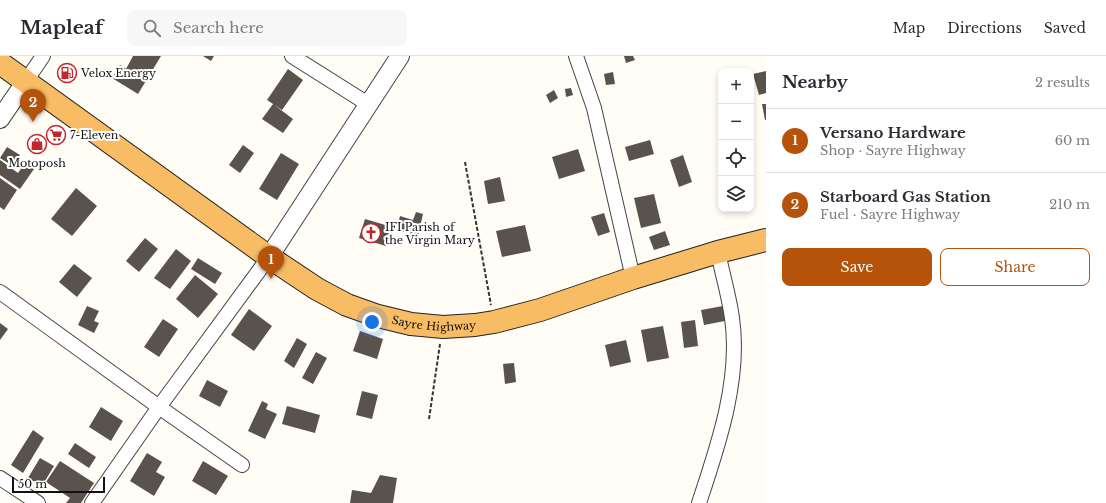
<!DOCTYPE html>
<meta charset="utf-8">
<style>
body{margin:0;font-family:"Libre Baskerville",serif;background:#f7f7f7;color:#2b2b33}
.controls{position:absolute;right:12px;top:12px;display:grid;overflow:hidden;border-radius:8px;box-shadow:0 2px 6px #0003}
.controls button{width:36px;height:36px;display:grid;place-items:center;padding:0;border:0;border-bottom:1px solid #e1e1e2;background:#fff;color:#2b2b33;font:20px sans-serif}
.scale{position:absolute;left:12px;bottom:10px;width:93px;box-sizing:border-box;padding-left:4px;border:2px solid #111;border-top:0;font-size:11px;line-height:14px;white-space:nowrap;color:#111;-webkit-text-stroke:3px #fff;paint-order:stroke}
.you{position:absolute;left:372px;top:266px;width:14px;height:14px;margin:-10px;border:3px solid #fff;border-radius:50%;background:#1a73e8;box-shadow:0 0 0 6px #1a73e833}
.badge{display:grid;place-items:center;width:26px;height:26px;border-radius:50%;background:#b45309;color:#fff;font-size:13px;font-weight:700}
.pin{position:absolute;translate:-50% -33px;filter:drop-shadow(0 1px 2px #0008)}
.pin::after{content:'';position:absolute;top:21px;width:14px;height:12px;background:inherit;clip-path:polygon(0 0,100% 0,50% 100%)}
.list{margin:0;padding:0;list-style:none}
h2{display:flex;justify-content:space-between;align-items:center;height:52px;margin:0;padding:0 16px;font-size:17px}
h2 small{font-size:13px;font-weight:400;color:#7c7c81}
.list li{display:grid;grid-template-columns:26px 1fr auto;gap:12px;align-items:center;box-sizing:border-box;height:64px;padding:0 16px;border-top:1px solid #e1e1e2}
.list b{display:block;font-size:15px;white-space:nowrap}
.list p{margin:0;font-size:13px;white-space:nowrap;color:#7c7c81}
.list em{font-size:13px;font-style:normal;color:#7c7c81}
.actions{display:flex;gap:8px;padding:12px 16px}
.actions a{flex:1;padding:9px 0;border:1px solid #b45309;border-radius:8px;text-align:center;font-size:14px;color:#b45309}
.actions .main{background:#b45309;color:#fff}
.icon{flex:none;width:22px;height:22px;fill:none;stroke:currentColor;stroke-width:2;stroke-linecap:round;stroke-linejoin:round}
.map{position:relative;flex:none;width:766px;height:447px;overflow:hidden}
header{display:flex;align-items:center;gap:24px;box-sizing:border-box;height:56px;padding:0 20px;background:#fff;border-bottom:1px solid #e1e1e2}
header strong{font-size:19px}
nav{display:flex;gap:22px;margin-inline-start:auto;font-size:14px}
.search{width:280px;height:36px;background:#f7f7f7;display:flex;align-items:center;gap:10px;box-sizing:border-box;padding:0 14px;border-radius:8px;color:#7c7c81;font-size:15px}
main{display:flex}
aside{flex:1;background:#fff}
.map>svg:first-child{display:block}
.building{fill:#5a524d}
.lines{fill:none;stroke-linecap:round;stroke-linejoin:round}
.minor-casing{stroke:#444;stroke-width:16}
.tertiary-casing{stroke:#444;stroke-width:20}
.trunk-casing{stroke:#222;stroke-width:24}
.path{stroke:#333;stroke-width:2;stroke-dasharray:4 2;stroke-linecap:butt}
.minor{stroke:#fff;stroke-width:14}
.tertiary{stroke:#fff;stroke-width:18}
.trunk{stroke:#f7bc64;stroke-width:22}
.labels{text-anchor:middle;stroke-width:4;stroke-linejoin:round;paint-order:stroke}
.poi-label{font-size:11px;fill:#111;stroke:#fff;text-anchor:start}
.street-label{font-size:11px;fill:#111;stroke:#fff}
</style>
<header>
<strong>Mapleaf</strong>
<div class="search"><svg class="icon" aria-label="search" viewBox="0 0 24 24"><circle cx="10" cy="10" r="6"/><path d="M15 15l6 6"/></svg>Search here</div>
<nav><a>Map</a><a>Directions</a><a>Saved</a></nav>
</header>
<main>
<div class="map">
<svg width="766" height="447" viewBox="0 0 766 447">
<rect width="100%" height="100%" fill="#fffdf5"/>
<path class="building" d="M 133,0 L 161,0 L 138,38 L 112,22 L 120,9 L 126,13 Z
M 203,0 L 214,0 L 211,5 Z
M 624,0 L 633,0 L 635,4 L 626,7 Z
M 288,13 L 303,24 L 282,54 L 267,44 Z
M 766,15 L 766,37 L 759,39 L 753,18 Z
M 613,16 L 615,28 L 606,29 L 604,18 Z
M 571,32 L 573,39 L 566,41 L 565,33 Z
M 554,34 L 558,42 L 550,47 L 546,39 Z
M 751,37 L 754,49 L 751,50 Z
M 273,48 L 293,63 L 283,77 L 262,63 Z
M 762,48 L 766,48 L 766,64 L 765,64 Z
M 650,84 L 654,98 L 629,105 L 625,91 Z
M 243,89 L 254,97 L 240,117 L 229,109 Z
M 7,91 L 20,99 L 13,110 L 0,102 Z
M 578,93 L 585,115 L 559,123 L 552,101 Z
M 281,97 L 299,108 L 277,144 L 259,133 Z
M 683,99 L 692,126 L 679,131 L 670,104 Z
M 0,104 L 18,117 L 25,107 L 34,113 L 20,133 L 0,119 Z
M 500,121 L 505,145 L 488,148 L 484,125 Z
M 0,122 L 17,134 L 4,154 L 0,151 Z
M 76,132 L 97,150 L 72,180 L 51,163 Z
M 654,138 L 661,167 L 641,172 L 634,142 Z
M 416,156 L 423,158 L 418,180 L 397,174 L 400,160 L 413,164 Z
M 604,157 L 610,176 L 598,180 L 591,161 Z
M 365,163 L 392,171 L 386,190 L 359,182 Z
M 525,169 L 531,195 L 502,201 L 496,175 Z
M 665,175 L 670,189 L 654,194 L 649,181 Z
M 145,182 L 158,193 L 139,216 L 126,205 Z
M 176,193 L 191,205 L 170,233 L 154,222 Z
M 198,202 L 222,217 L 215,228 L 191,213 Z
M 74,208 L 92,222 L 77,241 L 59,226 Z
M 195,219 L 218,238 L 198,262 L 176,243 Z
M 87,250 L 99,255 L 94,265 L 99,267 L 94,277 L 78,269 Z
M 723,250 L 725,265 L 704,269 L 701,254 Z
M 249,253 L 272,270 L 254,295 L 231,279 Z
M 163,263 L 178,273 L 159,301 L 144,291 Z
M 695,264 L 698,290 L 684,292 L 681,266 Z
M 0,267 L 8,273 L 0,284 Z
M 663,270 L 669,302 L 647,306 L 641,274 Z
M 360,275 L 383,283 L 377,303 L 353,295 Z
M 297,282 L 307,288 L 294,312 L 284,305 Z
M 626,284 L 631,306 L 610,311 L 605,289 Z
M 316,296 L 327,302 L 313,328 L 302,322 Z
M 514,307 L 516,326 L 505,328 L 503,308 Z
M 207,324 L 228,335 L 220,351 L 199,340 Z
M 362,335 L 378,339 L 372,363 L 356,359 Z
M 262,345 L 268,348 L 266,353 L 277,358 L 265,383 L 248,375 Z
M 287,350 L 320,359 L 315,377 L 282,368 Z
M 101,351 L 123,365 L 111,385 L 89,371 Z
M 33,374 L 44,382 L 23,417 L 11,409 Z
M 75,387 L 96,401 L 89,412 L 68,398 Z
M 147,397 L 162,406 L 156,416 L 165,421 L 154,440 L 130,425 Z
M 40,402 L 54,410 L 42,430 L 28,422 Z
M 60,405 L 94,427 L 81,447 L 66,447 L 70,442 L 46,426 Z
M 203,405 L 228,420 L 216,439 L 192,425 Z
M 380,419 L 397,422 L 393,447 L 350,447 L 352,434 L 371,437 Z"/>
<g class="lines">
<defs>
<path id="minor" d="M 292,0 L 368,48
M 576,0 L 594,52 L 633,222
M 26,25 L 43,0
M 0,236 L 159,351 L 242,409
M 0,422 L 38,447
M 92,447 L 159,351 L 269,201
M 699,447 C 718,390 741,323 732,262 C 729,239 722,217 718,196"/>
<path id="tertiary" d="M 0,63 L 26,25
M 269,201 L 400,0"/>
<g id="trunk">
<path id="s1" d="M 0,7 L 269,201 L 317,233 L 347,249 L 378,260 L 411,268 L 443,271 L 475,269 L 494,266 L 540,254 L 633,222 L 718,196 L 766,184"/>
</g>
</defs>
<use href="#minor" class="minor-casing"/>
<use href="#tertiary" class="tertiary-casing"/>
<use href="#trunk" class="trunk-casing"/>
<path class="path" d="M 465,106 L 491,249
M 429,363 L 440,288"/>
<use href="#minor" class="minor"/>
<use href="#tertiary" class="tertiary"/>
<use href="#trunk" class="trunk"/>
</g>
<defs>
<symbol id="fuel-ring" viewBox="-11 -11 22 22"><circle r="9.5" fill="#fff" stroke="#c4262e" stroke-width="1.5"/><path d="M-5.5-6h7V0h2V4h1.3V-2.5L3-4.5l.8-.8L6-3V5H2.5V1h-1V6h-7ZM-4.2-4.7v3.2H.2V-4.7Z" fill="#c4262e"/></symbol>
<symbol id="supermarket-ring" viewBox="-11 -11 22 22"><circle r="9.5" fill="#fff" stroke="#c4262e" stroke-width="1.5"/><path d="M-6-5.5h2.5l.6 2H6L4.5 2H-2.5L-4.4-4H-6ZM-1.5 3.2a1.3 1.3 0 1 0 .1 0ZM3 3.2a1.3 1.3 0 1 0 .1 0Z" fill="#c4262e"/></symbol>
<symbol id="shop-ring" viewBox="-11 -11 22 22"><circle r="9.5" fill="#fff" stroke="#c4262e" stroke-width="1.5"/><path d="M-5-2.5h2.3a2.7 3.5 0 0 1 5.4 0H5L5.5 6h-11ZM-1.5-2.5h3a1.5 2.3 0 0 0-3 0Z" fill="#c4262e"/></symbol>
<symbol id="church-ring" viewBox="-11 -11 22 22"><circle r="9.5" fill="#fff" stroke="#c4262e" stroke-width="1.5"/><path d="M-1.2-6h2.4v3.5h3.3v2.4h-3.3V6h-2.4V-.1h-3.3v-2.4h3.3Z" fill="#c4262e"/></symbol>
</defs>
<g fill-rule="evenodd">
<use href="#fuel-ring" x="56" y="6" width="22" height="22"/>
<use href="#supermarket-ring" x="45" y="68" width="22" height="22"/>
<use href="#shop-ring" x="26" y="77" width="22" height="22"/>
<use href="#church-ring" x="360" y="166" width="22" height="22"/>
</g>
<g class="labels">
<g class="poi-label">
<text x="81" y="21">Velox Energy</text>
<text x="70" y="83">7-Eleven</text>
<text x="37" y="111" text-anchor="middle">Motoposh</text>
<text x="385" y="175">IFI Parish of<tspan x="385" dy="13">the Virgin Mary</tspan></text>
</g>
<g class="street-label">
<text dy="4" stroke="none"><textPath href="#s1" startOffset="513">Sayre Highway</textPath></text>
</g>
</g>
</svg>
<div class="controls">
<button>+</button>
<button>−</button>
<button><svg class="icon" aria-label="locate" viewBox="0 0 24 24"><circle cx="12" cy="12" r="6"/><path d="M12 2v4M12 18v4M2 12h4M18 12h4"/></svg></button>
<button><svg class="icon" aria-label="layers" viewBox="0 0 24 24"><path d="M12 4l9 5-9 5-9-5zM3 14l9 5 9-5"/></svg></button>
</div>
<div class="scale">50 m</div>
<div class="you"></div>
<div class="pin badge" style="left:271px;top:223px">1</div>
<div class="pin badge" style="left:33px;top:66px">2</div>
</div>
<aside>
<h2>Nearby<small>2 results</small></h2>
<ul class="list">
<li><span class="badge">1</span><div><b>Versano Hardware</b><p>Shop · Sayre Highway</p></div><em>60 m</em></li>
<li><span class="badge">2</span><div><b>Starboard Gas Station</b><p>Fuel · Sayre Highway</p></div><em>210 m</em></li>
</ul>
<div class="actions"><a class="main">Save</a><a>Share</a></div>
</aside>
</main>
